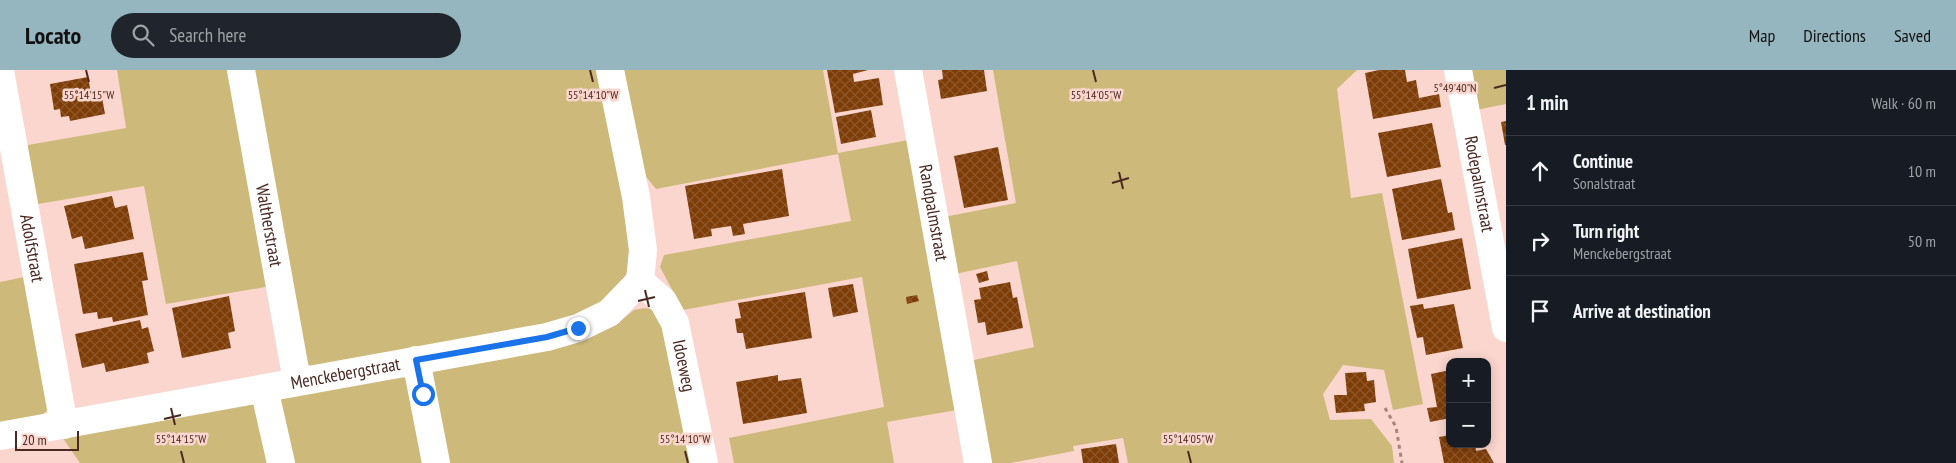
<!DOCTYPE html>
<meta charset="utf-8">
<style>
body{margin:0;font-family:"PT Sans Narrow",sans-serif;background:#20242c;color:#f1f3f6}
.controls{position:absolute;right:15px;bottom:15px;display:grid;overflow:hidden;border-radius:10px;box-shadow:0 2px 12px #0003}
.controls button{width:45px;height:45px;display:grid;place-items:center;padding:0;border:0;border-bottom:1px solid #363941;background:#171b24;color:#f1f3f6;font:25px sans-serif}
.scale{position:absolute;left:15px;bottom:12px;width:64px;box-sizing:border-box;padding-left:5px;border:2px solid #4b2821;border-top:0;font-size:14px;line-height:18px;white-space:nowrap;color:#4b2821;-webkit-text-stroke:4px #fbd6ce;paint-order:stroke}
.stop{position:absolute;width:15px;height:15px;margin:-11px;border:4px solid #1a73e8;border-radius:50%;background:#fff}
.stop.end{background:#1a73e8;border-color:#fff;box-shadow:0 1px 5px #0008}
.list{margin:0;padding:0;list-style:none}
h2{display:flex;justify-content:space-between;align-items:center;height:65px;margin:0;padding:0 20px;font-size:21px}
h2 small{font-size:16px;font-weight:400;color:#9ea1a6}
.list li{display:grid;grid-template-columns:32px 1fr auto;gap:15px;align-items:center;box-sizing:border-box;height:70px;padding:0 20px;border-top:1px solid #363941}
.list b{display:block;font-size:19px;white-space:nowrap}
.list p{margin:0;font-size:16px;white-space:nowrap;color:#9ea1a6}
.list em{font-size:16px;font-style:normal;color:#9ea1a6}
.icon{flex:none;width:28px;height:28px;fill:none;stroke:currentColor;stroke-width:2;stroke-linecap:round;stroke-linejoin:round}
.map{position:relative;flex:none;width:1506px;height:393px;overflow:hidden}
header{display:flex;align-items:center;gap:30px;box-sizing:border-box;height:70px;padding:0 25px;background:#95b6be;color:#111}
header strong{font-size:24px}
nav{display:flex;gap:28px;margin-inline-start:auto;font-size:18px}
.search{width:350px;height:45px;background:#20242c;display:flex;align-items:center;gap:12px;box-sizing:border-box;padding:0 18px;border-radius:28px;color:#9ea1a6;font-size:19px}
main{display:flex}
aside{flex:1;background:#171b24}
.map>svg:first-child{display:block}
.green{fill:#cdb97a}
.building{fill:url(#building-cross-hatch)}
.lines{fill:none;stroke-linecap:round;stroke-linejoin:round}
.path{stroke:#a8847c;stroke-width:3;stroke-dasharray:4 4;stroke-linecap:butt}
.minor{stroke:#fff;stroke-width:28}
.route{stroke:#1a73e8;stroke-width:6}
.ticks{fill:none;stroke:#4b2821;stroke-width:2}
.labels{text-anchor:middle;stroke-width:5;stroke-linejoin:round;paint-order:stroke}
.street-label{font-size:18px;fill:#4b2821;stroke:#fbd6ce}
.ticks-label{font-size:12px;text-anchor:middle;fill:#4b2821;stroke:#fbd6ce;stroke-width:5;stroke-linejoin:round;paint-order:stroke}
</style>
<header>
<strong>Locato</strong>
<div class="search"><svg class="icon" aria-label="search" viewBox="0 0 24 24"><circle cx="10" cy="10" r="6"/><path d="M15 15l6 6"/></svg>Search here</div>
<nav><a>Map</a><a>Directions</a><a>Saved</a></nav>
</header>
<main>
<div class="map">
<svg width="1506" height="393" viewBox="0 0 1506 393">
<defs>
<pattern id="building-cross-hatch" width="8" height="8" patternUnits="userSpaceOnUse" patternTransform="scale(1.25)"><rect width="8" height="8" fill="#7e3d07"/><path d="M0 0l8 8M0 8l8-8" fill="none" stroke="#8d572b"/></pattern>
</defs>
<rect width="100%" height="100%" fill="#fbd6ce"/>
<path class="green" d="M 117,0 L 231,0 L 271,216 L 166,234 L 144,116 L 32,135 L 22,76 L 126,58 Z
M 248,0 L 600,0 L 632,164 L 631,188 L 626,205 L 615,223 L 572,252 L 314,297 L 304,293 Z
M 619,0 L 823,0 L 838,83 L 914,69 L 963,339 L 887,352 L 894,393 L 734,393 L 729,368 L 884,337 L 862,207 L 683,240 L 660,197 L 664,185 L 851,151 L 838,84 L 656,119 L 638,97 Z
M 993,0 L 1357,0 L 1337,19 L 1351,128 L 1382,123 L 1423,334 L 1393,340 L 1384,300 L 1343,295 L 1323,324 L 1330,350 L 1371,349 L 1392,376 L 1394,393 L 1128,393 L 1123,368 L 1073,376 L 1074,381 L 1010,393 L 984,393 L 965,292 L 1034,277 L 1017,191 L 950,205 L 939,148 L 1016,133 Z
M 1468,0 L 1506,0 L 1506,34 L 1476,40 Z
M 24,207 L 48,340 L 38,348 L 0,355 L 0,212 Z
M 645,238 L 654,240 L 661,248 L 697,393 L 442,393 L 424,299 L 588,267 L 614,256 L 634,240 Z
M 396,305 L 411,310 L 429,393 L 287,393 L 272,327 Z
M 261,326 L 276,393 L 80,393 L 60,364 Z"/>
<path class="building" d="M 827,0 L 868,0 L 853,4 L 854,12 L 879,8 L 883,35 L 835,43 Z
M 942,0 L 984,0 L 987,21 L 941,29 L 938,10 L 943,9 Z
M 1379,0 L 1405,0 L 1407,12 L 1416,10 L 1419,28 L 1439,24 L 1441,37 L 1373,49 L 1365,3 Z
M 88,7 L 92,29 L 102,27 L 105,44 L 70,51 L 69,46 L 61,47 L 60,39 L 54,40 L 50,14 Z
M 871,40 L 876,67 L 841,74 L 836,47 Z
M 1506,51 L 1506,75 L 1505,75 L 1501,52 Z
M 1432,53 L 1441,97 L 1387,107 L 1378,63 Z
M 998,77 L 1008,130 L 964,138 L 954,86 Z
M 782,99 L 789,146 L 743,154 L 745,164 L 733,166 L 731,156 L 711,159 L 712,166 L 694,169 L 685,116 Z
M 1441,109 L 1448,143 L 1452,142 L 1455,160 L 1402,170 L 1392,119 Z
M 112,126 L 115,138 L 127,135 L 134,169 L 85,179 L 82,166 L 72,169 L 64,136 Z
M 1462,168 L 1471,219 L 1417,229 L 1408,179 Z
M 143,182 L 148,210 L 142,211 L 148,245 L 113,252 L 112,247 L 98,249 L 97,242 L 83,244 L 74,194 Z
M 987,201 L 989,210 L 979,213 L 976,204 Z
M 1010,212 L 1013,228 L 1017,227 L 1023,258 L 987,265 L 985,252 L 978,253 L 974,230 L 981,229 L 979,218 Z
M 853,214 L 858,242 L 833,247 L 828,218 Z
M 805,222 L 812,268 L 746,279 L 743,263 L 737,263 L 735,249 L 741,248 L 738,233 Z
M 917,225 L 919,231 L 907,234 L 906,227 Z
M 229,226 L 235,261 L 228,263 L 231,278 L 182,288 L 172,238 Z
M 1423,234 L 1424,239 L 1454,234 L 1463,278 L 1426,285 L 1423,267 L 1417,268 L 1410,236 Z
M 140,250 L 142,259 L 148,257 L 154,281 L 147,283 L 149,293 L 106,302 L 104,293 L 82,298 L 75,264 Z
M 1450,300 L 1450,348 L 1430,352 L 1427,338 L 1437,337 L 1431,304 Z
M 1366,302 L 1367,311 L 1374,310 L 1376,332 L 1364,334 L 1365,341 L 1336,343 L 1334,325 L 1347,325 L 1345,303 Z
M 778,305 L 778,311 L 801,308 L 807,343 L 743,354 L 736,312 Z
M 1450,365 L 1450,374 L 1475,374 L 1476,381 L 1486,379 L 1494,393 L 1444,393 L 1439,367 Z
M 1116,374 L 1119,393 L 1083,393 L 1081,379 Z"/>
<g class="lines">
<path class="path" d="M 1385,338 L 1396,357 L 1402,393"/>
<g class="minor">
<path id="s1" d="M 241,0 L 297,311"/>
<path id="s2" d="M 908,0 L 978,393"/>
<path id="s3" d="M 1458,0 L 1506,258"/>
<path id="s4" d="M 0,1 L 64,355"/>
<path id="s5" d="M 640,211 L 663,231 L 675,253 L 704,393"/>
<path d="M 416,290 L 436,393"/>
<path d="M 264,318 L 281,393"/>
<path id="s6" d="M 0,366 L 547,267 L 578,258 L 609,243 L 640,211 L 643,180 L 636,127 L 610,0"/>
</g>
</g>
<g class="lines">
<path class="route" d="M 423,324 L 416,290 L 547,267 L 578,258"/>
</g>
<path class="ticks" d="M 86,0 L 89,12M 590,0 L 593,12M 1093,0 L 1096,12M 1494,18 L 1506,15M 1119,102 L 1123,119M 1112,113 L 1129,108M 645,220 L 649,237M 638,231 L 655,227M 171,338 L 175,355M 164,349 L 181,345M 181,381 L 184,393M 685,381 L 688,393M 1188,381 L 1191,393"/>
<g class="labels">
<g class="street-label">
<text dy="6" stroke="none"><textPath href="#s3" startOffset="116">Rodepalmstraat</textPath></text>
<text dy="6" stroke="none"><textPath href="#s2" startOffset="145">Randpalmstraat</textPath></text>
<text dy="6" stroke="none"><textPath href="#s1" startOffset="158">Waltherstraat</textPath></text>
<text dy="6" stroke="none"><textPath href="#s4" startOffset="180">Adolfstraat</textPath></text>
<text dy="6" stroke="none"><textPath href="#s5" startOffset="99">Idoeweg</textPath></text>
<text dy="6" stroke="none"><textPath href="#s6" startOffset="351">Menckebergstraat</textPath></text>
</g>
</g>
<g class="ticks-label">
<text x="1455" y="22">5°49'40"N</text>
<text x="89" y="29">55°14'15"W</text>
<text x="593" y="29">55°14'10"W</text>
<text x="1096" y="29">55°14'05"W</text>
<text x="181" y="373">55°14'15"W</text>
<text x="685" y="373">55°14'10"W</text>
<text x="1188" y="373">55°14'05"W</text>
</g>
</svg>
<div class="controls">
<button>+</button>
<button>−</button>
</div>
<div class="scale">20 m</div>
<div class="stop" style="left:423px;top:324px"></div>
<div class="stop end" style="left:578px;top:258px"></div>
</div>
<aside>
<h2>1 min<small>Walk · 60 m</small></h2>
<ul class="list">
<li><svg class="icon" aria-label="ahead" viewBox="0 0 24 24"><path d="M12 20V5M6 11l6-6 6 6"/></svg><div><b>Continue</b><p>Sonalstraat</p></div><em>10 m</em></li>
<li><svg class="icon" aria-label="right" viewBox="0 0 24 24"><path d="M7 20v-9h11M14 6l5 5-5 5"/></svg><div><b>Turn right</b><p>Menckebergstraat</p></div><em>50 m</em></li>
<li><svg class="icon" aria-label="arrive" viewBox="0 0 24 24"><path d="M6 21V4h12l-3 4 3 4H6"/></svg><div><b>Arrive at destination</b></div></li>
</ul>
</aside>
</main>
